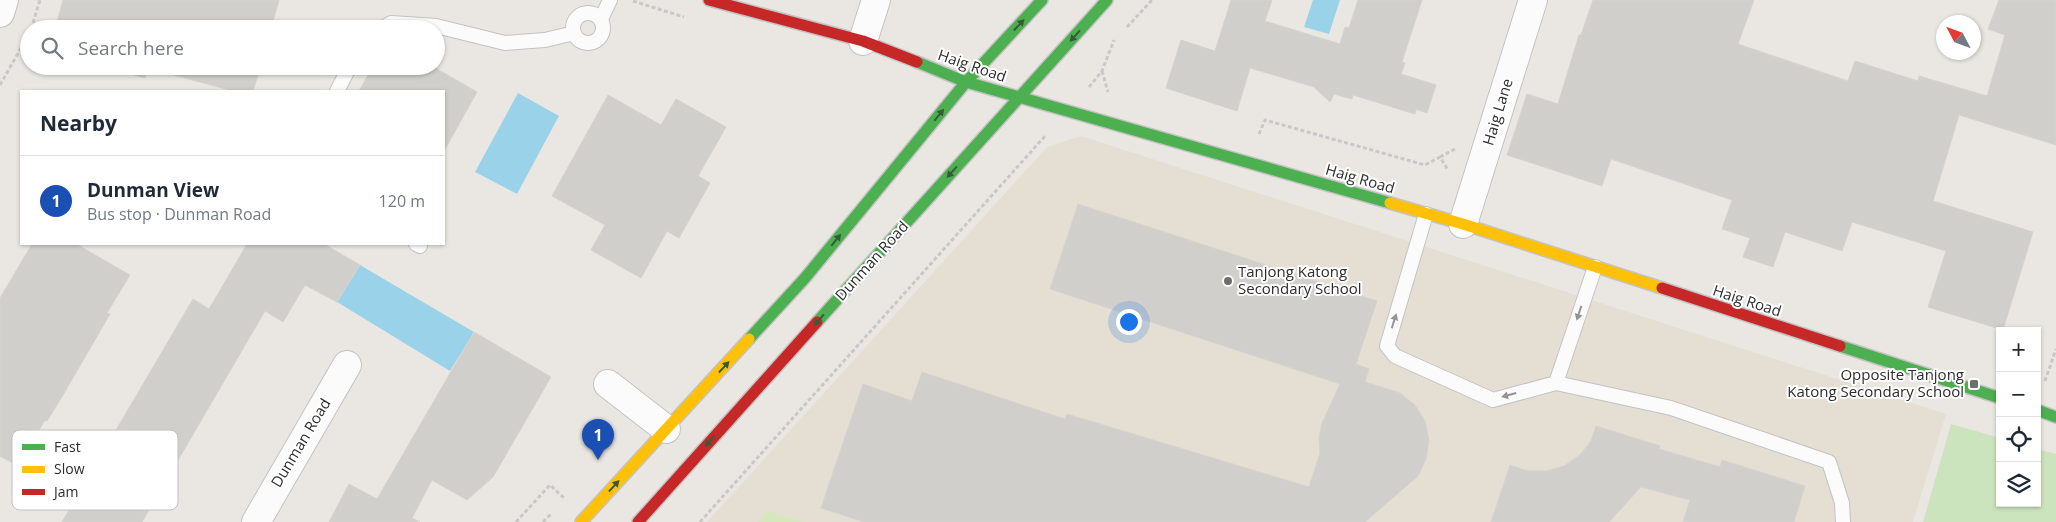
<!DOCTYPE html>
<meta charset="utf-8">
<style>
body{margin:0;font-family:"Open Sans",sans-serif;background:#f6f6f7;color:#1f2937}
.controls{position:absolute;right:15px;bottom:15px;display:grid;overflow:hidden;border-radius:0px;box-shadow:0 1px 4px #0004}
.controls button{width:45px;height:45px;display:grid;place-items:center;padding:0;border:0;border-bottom:1px solid #e0e1e3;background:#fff;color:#1f2937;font:25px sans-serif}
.compass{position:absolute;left:1936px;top:15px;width:45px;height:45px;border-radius:50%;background:#fff;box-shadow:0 1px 4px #0004;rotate:311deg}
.you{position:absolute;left:1128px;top:321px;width:18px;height:18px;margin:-12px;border:4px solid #fff;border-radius:50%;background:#1a73e8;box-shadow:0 0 0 8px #1a73e833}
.badge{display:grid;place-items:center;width:32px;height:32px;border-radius:50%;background:#0b8043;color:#fff;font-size:16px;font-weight:700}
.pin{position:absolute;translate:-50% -41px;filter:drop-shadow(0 1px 2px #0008)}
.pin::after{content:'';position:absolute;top:26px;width:18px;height:15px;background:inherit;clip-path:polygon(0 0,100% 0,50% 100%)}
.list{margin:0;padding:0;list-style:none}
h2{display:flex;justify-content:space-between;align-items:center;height:65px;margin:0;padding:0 20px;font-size:21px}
h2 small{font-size:16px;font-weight:400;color:#747a83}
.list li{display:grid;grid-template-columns:32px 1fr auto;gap:15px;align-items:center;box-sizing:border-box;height:90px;padding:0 20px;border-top:1px solid #e0e1e3}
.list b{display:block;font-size:19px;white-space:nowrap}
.list p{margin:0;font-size:16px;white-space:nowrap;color:#747a83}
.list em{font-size:16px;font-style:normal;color:#747a83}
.icon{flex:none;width:28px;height:28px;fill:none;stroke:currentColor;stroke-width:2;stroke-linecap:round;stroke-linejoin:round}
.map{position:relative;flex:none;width:2056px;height:522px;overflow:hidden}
.search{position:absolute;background:#fff;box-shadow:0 1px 4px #0004;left:20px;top:20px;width:425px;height:55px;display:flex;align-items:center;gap:12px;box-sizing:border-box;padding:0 18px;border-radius:28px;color:#747a83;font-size:19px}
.panel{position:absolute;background:#fff;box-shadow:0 1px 4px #0004;left:20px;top:90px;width:425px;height:155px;border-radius:0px}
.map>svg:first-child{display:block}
.education{fill:#e4dfd2}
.green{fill:#cce4bd}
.pitch{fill:#d6e8bb}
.water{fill:#9ad3e9}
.building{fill:#d1cfcc;stroke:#d5d3cf}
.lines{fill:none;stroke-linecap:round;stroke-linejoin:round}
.lane-casing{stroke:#c4c3c3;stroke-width:16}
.street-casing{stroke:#c4c3c3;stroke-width:30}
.fast-casing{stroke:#c4c3c3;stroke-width:14}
.slow-casing{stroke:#c4c3c3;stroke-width:14}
.jam-casing{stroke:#c4c3c3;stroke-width:14}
.path{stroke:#c8c8c8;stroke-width:3;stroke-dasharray:4 2.5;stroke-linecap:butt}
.lane{stroke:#fcfbfb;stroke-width:14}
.street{stroke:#fcfbfb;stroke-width:28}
.fast{stroke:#4caf50;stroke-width:11}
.slow{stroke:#ffc107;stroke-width:11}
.jam{stroke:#c62828;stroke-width:11}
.oneway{fill:#385a39}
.oneway2{fill:#949494}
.poi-dot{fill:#6f6e6d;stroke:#fff;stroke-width:2}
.labels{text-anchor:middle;stroke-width:4;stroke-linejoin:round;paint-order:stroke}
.street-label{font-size:15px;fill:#2d2d2d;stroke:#fff}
.poi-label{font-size:15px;fill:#2d2d2d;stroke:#fff;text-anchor:start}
.key{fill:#fff;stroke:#c0c0c0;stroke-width:1}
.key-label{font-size:14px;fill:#2d2d2d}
</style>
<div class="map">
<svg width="2056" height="522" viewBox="0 0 2056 522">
<rect width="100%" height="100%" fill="#eae7e3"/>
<path class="education" d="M 1081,136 L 1946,414 L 1913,522 L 707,522 L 1047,147 Z"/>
<path class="green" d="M 1951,424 L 2000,438 L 2000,503 L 2037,503 L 2037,449 L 2056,454 L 2056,522 L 1923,522 Z"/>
<path class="pitch" d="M 768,511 L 803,522 L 758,522 Z"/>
<path class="water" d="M 1313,0 L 1340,0 L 1329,34 L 1304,27 Z
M 518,93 L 559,116 L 517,194 L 475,172 Z
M 360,265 L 474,332 L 450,371 L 337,302 Z"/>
<path class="building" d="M 63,0 L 279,0 L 271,29 L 55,29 Z
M 1231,0 L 1272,0 L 1265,21 L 1340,44 L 1345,27 L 1349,28 L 1358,0 L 1422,0 L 1402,62 L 1405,63 L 1401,74 L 1436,85 L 1427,113 L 1416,109 L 1415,114 L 1353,95 L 1352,99 L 1334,94 L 1330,102 L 1314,87 L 1250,68 L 1237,111 L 1166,88 L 1181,40 L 1215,51 Z
M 1593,0 L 1754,0 L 1738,44 L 1848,81 L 1855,61 L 1918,81 L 1919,76 L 1987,96 L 2005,35 L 1988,29 L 1999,0 L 2056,0 L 2056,145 L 1959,115 L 1933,201 L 2033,232 L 2003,330 L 1928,307 L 1946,251 L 1852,222 L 1842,251 L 1785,232 L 1773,267 L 1743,257 L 1750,238 L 1722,229 L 1732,200 L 1611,159 L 1602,186 L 1507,155 L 1527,94 L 1558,104 L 1579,35 L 1581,35 Z
M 103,66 L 261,66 L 253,91 L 233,91 L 148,68 L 145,78 Z
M 373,66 L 432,66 L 477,92 L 444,151 L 444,91 L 359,91 Z
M 608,95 L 661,125 L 676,99 L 726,127 L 698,176 L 710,183 L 679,238 L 667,231 L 641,278 L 591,250 L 605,225 L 552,196 Z
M 1078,204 L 1377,301 L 1356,364 L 1369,369 L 1365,382 L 1400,393 L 1415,405 L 1425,421 L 1429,440 L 1426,459 L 1418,476 L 1365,522 L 864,522 L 821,508 L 863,384 L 912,401 L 922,372 L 1065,419 L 1067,414 L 1309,487 L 1320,453 L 1319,438 L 1322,423 L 1340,384 L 1050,289 Z
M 32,244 L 76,244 L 130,275 L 107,313 L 110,314 L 63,395 L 47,421 L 45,420 L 18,466 L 0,456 L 0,298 Z
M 247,244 L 324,244 L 360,265 L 337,302 L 305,285 L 283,322 L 265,311 L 142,522 L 62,522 L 193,299 L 209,309 Z
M 474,332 L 551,377 L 493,477 L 467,500 L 432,480 L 412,518 L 420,522 L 329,522 L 349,484 L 377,499 Z
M 1596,426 L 1660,446 L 1659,449 L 1720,467 L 1722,460 L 1805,486 L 1794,522 L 1683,522 L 1690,500 L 1641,487 L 1609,522 L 1491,522 L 1510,465 L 1528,471 L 1546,471 L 1564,466 L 1580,455 L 1591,441 Z"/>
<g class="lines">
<defs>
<path id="lane" d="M573 28a15 15 0 1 1 30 0a15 15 0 1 1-30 0Z
M 601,19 L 610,0
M 381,29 L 391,23 L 436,26 L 505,43 L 545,40 L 574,33
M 337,91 L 350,66
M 1426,214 L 1387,346 L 1395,356 L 1493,400 L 1556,383 L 1671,408 L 1829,462 L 1842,503 L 1843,522
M 416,244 L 420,246
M 1556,383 L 1595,267"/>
<path id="street" d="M 0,13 L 4,0
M 863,41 L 876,0
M 1463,224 L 1533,0
M 608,384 L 666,429
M 256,522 L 347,365"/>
<path id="fast" d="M 917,62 L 966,82 L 1390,203
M 817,322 L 1107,0
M 749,339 L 805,278 L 966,82 L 1042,0
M 1840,346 L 2000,398
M 2037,410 L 2056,417"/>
<path id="slow" d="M 1390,203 L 1463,224 L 1662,288
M 581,522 L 749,339"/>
<path id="jam" d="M 709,0 L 863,41 L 917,62
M 1662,288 L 1840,346
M 638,522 L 817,322"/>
</defs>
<use href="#lane" class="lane-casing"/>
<use href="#street" class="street-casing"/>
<use href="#fast" class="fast-casing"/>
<use href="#slow" class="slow-casing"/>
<use href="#jam" class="jam-casing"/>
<path class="path" d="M 633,1 L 684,17
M 1127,27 L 1152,0
M 31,29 L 40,0
M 1102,71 L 1108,92
M 0,85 L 29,34
M 1089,87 L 1102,71 L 1114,40
M 1259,134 L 1265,120 L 1425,165 L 1440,157 L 1448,170
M 1440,157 L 1455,149
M 2045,381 L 2056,349
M 516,522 L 550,485 L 564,498
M 543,522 L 551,514
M 700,522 L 1045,136"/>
<use href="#lane" class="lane"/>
<use href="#street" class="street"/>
<use href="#fast" class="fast"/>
<use href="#slow" class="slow"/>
<use href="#jam" class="jam"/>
</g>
<defs><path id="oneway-solid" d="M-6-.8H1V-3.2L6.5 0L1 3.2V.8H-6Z" transform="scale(1.25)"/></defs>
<g class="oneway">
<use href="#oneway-solid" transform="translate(1019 25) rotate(-47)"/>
<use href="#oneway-solid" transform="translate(1075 36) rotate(132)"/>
<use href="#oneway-solid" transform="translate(939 115) rotate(-51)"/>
<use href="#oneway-solid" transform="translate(952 172) rotate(132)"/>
<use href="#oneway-solid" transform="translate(836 240) rotate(-51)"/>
<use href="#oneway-solid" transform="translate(819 320) rotate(132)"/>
<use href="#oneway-solid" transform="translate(724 367) rotate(-47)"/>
<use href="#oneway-solid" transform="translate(710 441) rotate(132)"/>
<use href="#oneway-solid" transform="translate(614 486) rotate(-47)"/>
</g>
<g class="oneway2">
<use href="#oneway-solid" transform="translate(1579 313) rotate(108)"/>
<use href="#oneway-solid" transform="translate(1394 321) rotate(-73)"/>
<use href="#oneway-solid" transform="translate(1509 395) rotate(165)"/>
</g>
<g class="poi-dot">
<circle cx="1228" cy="281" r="5"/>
<rect x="1969" y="379" width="10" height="10" rx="2.5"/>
</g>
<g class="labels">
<g class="street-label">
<text transform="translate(972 66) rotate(19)" y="5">Haig Road</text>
<text transform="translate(1498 112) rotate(-73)" y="5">Haig Lane</text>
<text transform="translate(1360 179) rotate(16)" y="5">Haig Road</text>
<text transform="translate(872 261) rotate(-48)" y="5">Dunman Road</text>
<text transform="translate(1747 301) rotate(18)" y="5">Haig Road</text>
<text transform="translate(301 443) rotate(-59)" y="5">Dunman Road</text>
</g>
<g class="poi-label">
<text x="1238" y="277">Tanjong Katong<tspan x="1238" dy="17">Secondary School</tspan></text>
<text x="1964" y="380" text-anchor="end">Opposite Tanjong<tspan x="1964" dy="17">Katong Secondary School</tspan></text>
</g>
</g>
<rect x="12" y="430" width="166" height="80" rx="8" class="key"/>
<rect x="22" y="444" width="23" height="6" fill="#4caf50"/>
<rect x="22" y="466" width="23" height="7" fill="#ffc107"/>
<rect x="22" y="489" width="23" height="6" fill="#c62828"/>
<g class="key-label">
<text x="54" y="452">Fast</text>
<text x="54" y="474">Slow</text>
<text x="54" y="497">Jam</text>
</g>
</svg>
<div class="controls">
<button>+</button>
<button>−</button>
<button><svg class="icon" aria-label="locate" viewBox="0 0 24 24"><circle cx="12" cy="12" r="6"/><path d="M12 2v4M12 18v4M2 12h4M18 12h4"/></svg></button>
<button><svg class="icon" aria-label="layers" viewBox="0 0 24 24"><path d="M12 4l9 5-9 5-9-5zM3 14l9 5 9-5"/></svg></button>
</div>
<svg class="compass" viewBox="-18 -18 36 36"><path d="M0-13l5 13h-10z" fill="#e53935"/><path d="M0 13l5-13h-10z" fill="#747a83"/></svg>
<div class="you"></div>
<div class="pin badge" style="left:598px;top:460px;background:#1a4fb4">1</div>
<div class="search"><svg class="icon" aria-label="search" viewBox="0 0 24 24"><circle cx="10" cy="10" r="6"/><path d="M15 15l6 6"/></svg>Search here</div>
<section class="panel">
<h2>Nearby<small></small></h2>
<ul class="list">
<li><span class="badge" style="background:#1a4fb4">1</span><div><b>Dunman View</b><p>Bus stop · Dunman Road</p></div><em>120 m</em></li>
</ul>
</section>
</div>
